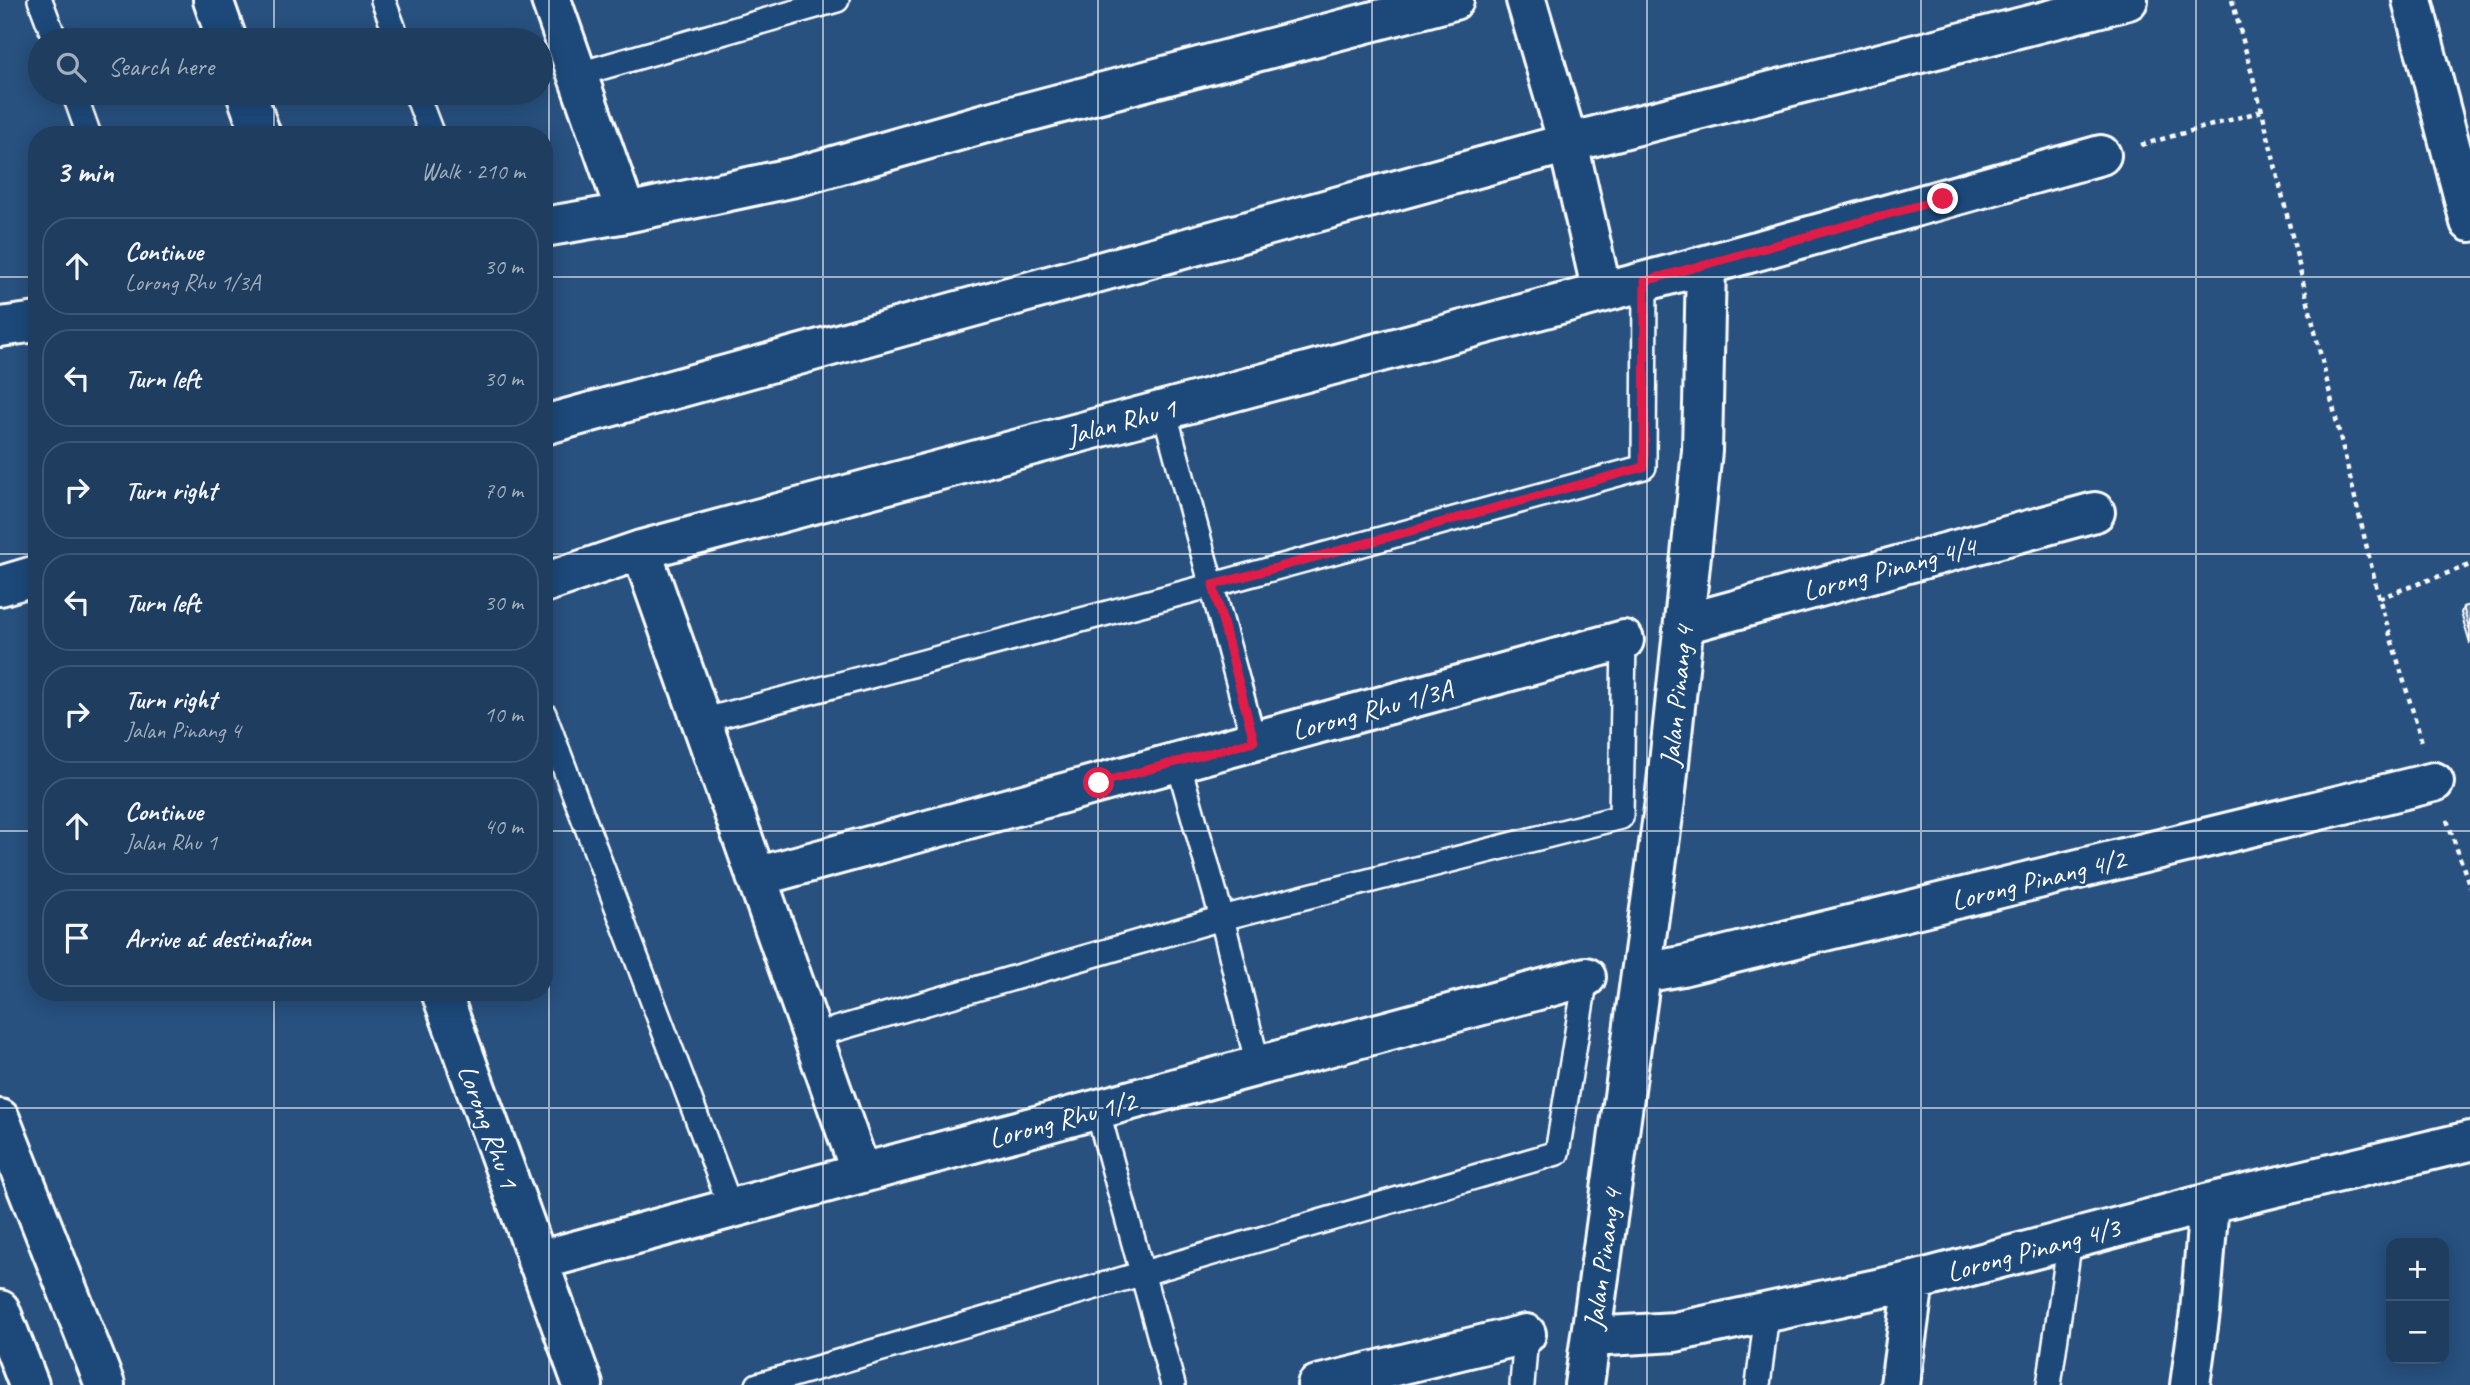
<!DOCTYPE html>
<meta charset="utf-8">
<style>
body{margin:0;font-family:Caveat,sans-serif;background:#2b4868;color:#f1f3f6}
.controls{position:absolute;right:21px;bottom:21px;display:grid;overflow:hidden;border-radius:14px;box-shadow:0 4px 18px #0003}
.controls button{width:63px;height:63px;display:grid;place-items:center;padding:0;border:0;border-bottom:2px solid #3c5674;background:#1e3d5f;color:#f1f3f6;font:35px sans-serif}
.stop{position:absolute;width:21px;height:21px;margin:-16px;border:5px solid #e11d48;border-radius:50%;background:#fff}
.stop.end{background:#e11d48;border-color:#fff;box-shadow:0 2px 7px #0008}
.list{margin:0;padding:0;list-style:none}
h2{display:flex;justify-content:space-between;align-items:center;height:91px;margin:0;padding:0 28px;font-size:30px}
h2 small{font-size:23px;font-weight:400;color:#a1aebd}
.list li{display:grid;grid-template-columns:46px 1fr auto;gap:21px;align-items:center;box-sizing:border-box;height:98px;margin:0 14px 14px;padding:0 14px;border:2px solid #3c5674;border-radius:28px}
.list b{display:block;font-size:26px;white-space:nowrap}
.list p{margin:0;font-size:23px;white-space:nowrap;color:#a1aebd}
.list em{font-size:23px;font-style:normal;color:#a1aebd}
.icon{flex:none;width:38px;height:38px;fill:none;stroke:currentColor;stroke-width:2;stroke-linecap:round;stroke-linejoin:round}
.map{position:relative;flex:none;width:2470px;height:1385px;overflow:hidden}
.search{position:absolute;background:#1e3d5f;box-shadow:0 4px 18px #0003;left:28px;top:28px;width:525px;height:77px;display:flex;align-items:center;gap:18px;box-sizing:border-box;padding:0 24px;border-radius:38px;color:#a1aebd;font-size:26px}
.panel{position:absolute;background:#1e3d5f;box-shadow:0 4px 18px #0003;left:28px;top:126px;width:525px;height:875px;border-radius:28px}
.map>svg:first-child{display:block}
.lines{fill:none;stroke-linecap:round;stroke-linejoin:round}
.service-casing{stroke:#fff;stroke-width:28}
.minor-casing{stroke:#fff;stroke-width:44}
.tertiary-casing{stroke:#fff;stroke-width:44}
.primary-casing{stroke:#fff;stroke-width:44}
.motorway-casing{stroke:#fff;stroke-width:44}
.path{stroke:#fff;stroke-width:4.5;stroke-dasharray:5 5;stroke-linecap:butt}
.service{stroke:#1f4a7a;stroke-width:23}
.minor{stroke:#1f4a7a;stroke-width:38}
.tertiary{stroke:#1f4a7a;stroke-width:38}
.primary{stroke:#1f4a7a;stroke-width:38}
.motorway{stroke:#1f4a7a;stroke-width:38}
.wall{fill:#4d6987;stroke:#fff;stroke-width:2}
.building{fill:#5a7a9d;stroke:#fff;stroke-width:2}
.route{stroke:#e11d48;stroke-width:9}
.grid{fill:none;stroke:#fff;stroke-width:2;stroke-opacity:0.55}
.labels{text-anchor:middle;stroke-width:5;stroke-linejoin:round;paint-order:stroke}
.street-label{font-size:28px;fill:#fff;stroke:#1f4a7a}
</style>
<div class="map">
<svg width="2470" height="1385" viewBox="0 0 2470 1385">
<rect width="100%" height="100%" fill="#28517f"/>
<filter id="ink" filterUnits="userSpaceOnUse"><feTurbulence type="fractalNoise" baseFrequency=".0143" numOctaves="2"/><feDisplacementMap in="SourceGraphic" scale="14" xChannelSelector="R" yChannelSelector="G"/><feConvolveMatrix kernelMatrix="1 2 1 2 8 2 1 2 1" color-interpolation-filters="sRGB"/></filter>
<g filter="url(#ink)">
<g class="lines">
<defs>
<path id="service" d="M 40,0 L 55,40
M 383,0 L 398,40
M 579,74 L 837,0
M 74,93 L 89,135
M 416,93 L 432,135
M 1164,410 L 1254,741
M 544,714 L 731,1208
M 701,721 L 1213,585 L 1644,467 L 1645,281
M 1178,762 L 1222,918 L 1258,1066
M 812,1036 L 1222,918 L 1621,817 L 1624,640
M 1097,1109 L 1173,1385
M 758,1385 L 1557,1153 L 1586,977
M 1522,1385 L 1526,1334
M 1758,1385 L 1767,1313
M 2049,1385 L 2070,1239"/>
<path id="minor" d="M 213,0 L 227,40
M 551,0 L 626,213
M 1526,0 L 1568,143 L 1602,292
M 246,93 L 261,135
M 544,227 L 626,213 L 795,177 L 982,124 L 1454,0
M 0,327 L 37,322
M 641,550 L 861,1173
M 544,583 L 641,550 L 1706,265 L 2101,155
M 1684,624 L 2095,512
M 756,877 L 1624,640
M 1642,973 L 1682,966 L 2434,782
M 441,992 L 583,1385
M 537,1261 L 1586,977
M 1591,1337 L 1675,1332 L 1914,1281 L 2209,1203 L 2470,1141
M 1317,1385 L 1526,1334
M 1584,1385 L 1665,801 L 1702,451 L 1706,265
M 1900,1385 L 1914,1281
M 2190,1385 L 2200,1312 L 2209,1203"/>
<path id="tertiary" d="M 544,425 L 1568,143 L 2128,0
M 0,586 L 37,575"/>
<path id="primary" d="M 2412,0 L 2470,222"/>
<path id="motorway" d="M 0,1119 L 105,1385
M 0,1310 L 29,1385"/>
</defs>
<use href="#service" class="service-casing"/>
<use href="#minor" class="minor-casing"/>
<use href="#tertiary" class="tertiary-casing"/>
<use href="#primary" class="primary-casing"/>
<use href="#motorway" class="motorway-casing"/>
<path class="path" d="M 2232,0 L 2262,111 L 2379,598 L 2422,742
M 2141,145 L 2262,111
M 2379,598 L 2470,565
M 2447,820 L 2470,887"/>
<use href="#service" class="service"/>
<use href="#minor" class="minor"/>
<use href="#tertiary" class="tertiary"/>
<use href="#primary" class="primary"/>
<use href="#motorway" class="motorway"/>
</g>
<path class="wall" d="M 2470,605 L 2470,644 L 2461,613 L 2463,607 Z"/>
<path class="building" d="M 2470,605 L 2470,631 L 2463,607 Z"/>
</g>
<g class="lines" filter="url(#ink)">
<path class="route" d="M 1099,783 L 1254,741 L 1213,585 L 1644,467 L 1645,281 L 1943,199"/>
</g>
<path class="grid" d="M 274,0 L 274,40M 549,0 L 549,1385M 823,0 L 823,1385M 1098,0 L 1098,1385M 1372,0 L 1372,1385M 1647,0 L 1647,1385M 1921,0 L 1921,1385M 2196,0 L 2196,1385M 274,93 L 274,135M 0,277 L 37,277M 544,277 L 2470,277M 0,554 L 37,554M 544,554 L 2470,554M 0,831 L 37,831M 544,831 L 2470,831M 274,992 L 274,1385M 0,1108 L 2470,1108"/>
<g class="labels">
<g class="street-label">
<text transform="translate(1121 421) rotate(-15)" y="10">Jalan Rhu 1</text>
<text transform="translate(1889 568) rotate(-15)" y="10">Lorong Pinang 4/4</text>
<text transform="translate(1676 696) rotate(-84)" y="10">Jalan Pinang 4</text>
<text transform="translate(1372 709) rotate(-15)" y="10">Lorong Rhu 1/3A</text>
<text transform="translate(2038 879) rotate(-14)" y="10">Lorong Pinang 4/2</text>
<text transform="translate(1062 1119) rotate(-15)" y="10">Lorong Rhu 1/2</text>
<text transform="translate(489 1126) rotate(70)" y="10">Lorong Rhu 1</text>
<text transform="translate(2033 1249) rotate(-15)" y="10">Lorong Pinang 4/3</text>
<text transform="translate(1602 1259) rotate(-82)" y="10">Jalan Pinang 4</text>
</g>
</g>
</svg>
<div class="controls">
<button>+</button>
<button>−</button>
</div>
<div class="stop" style="left:1099px;top:783px"></div>
<div class="stop end" style="left:1943px;top:199px"></div>
<div class="search"><svg class="icon" aria-label="search" viewBox="0 0 24 24"><circle cx="10" cy="10" r="6"/><path d="M15 15l6 6"/></svg>Search here</div>
<section class="panel">
<h2>3 min<small>Walk · 210 m</small></h2>
<ul class="list">
<li><svg class="icon" aria-label="ahead" viewBox="0 0 24 24"><path d="M12 20V5M6 11l6-6 6 6"/></svg><div><b>Continue</b><p>Lorong Rhu 1/3A</p></div><em>30 m</em></li>
<li><svg class="icon" aria-label="left" viewBox="0 0 24 24"><path d="M17 20v-9H6M10 6l-5 5 5 5"/></svg><div><b>Turn left</b></div><em>30 m</em></li>
<li><svg class="icon" aria-label="right" viewBox="0 0 24 24"><path d="M7 20v-9h11M14 6l5 5-5 5"/></svg><div><b>Turn right</b></div><em>70 m</em></li>
<li><svg class="icon" aria-label="left" viewBox="0 0 24 24"><path d="M17 20v-9H6M10 6l-5 5 5 5"/></svg><div><b>Turn left</b></div><em>30 m</em></li>
<li><svg class="icon" aria-label="right" viewBox="0 0 24 24"><path d="M7 20v-9h11M14 6l5 5-5 5"/></svg><div><b>Turn right</b><p>Jalan Pinang 4</p></div><em>10 m</em></li>
<li><svg class="icon" aria-label="ahead" viewBox="0 0 24 24"><path d="M12 20V5M6 11l6-6 6 6"/></svg><div><b>Continue</b><p>Jalan Rhu 1</p></div><em>40 m</em></li>
<li><svg class="icon" aria-label="arrive" viewBox="0 0 24 24"><path d="M6 21V4h12l-3 4 3 4H6"/></svg><div><b>Arrive at destination</b></div></li>
</ul>
</section>
</div>
